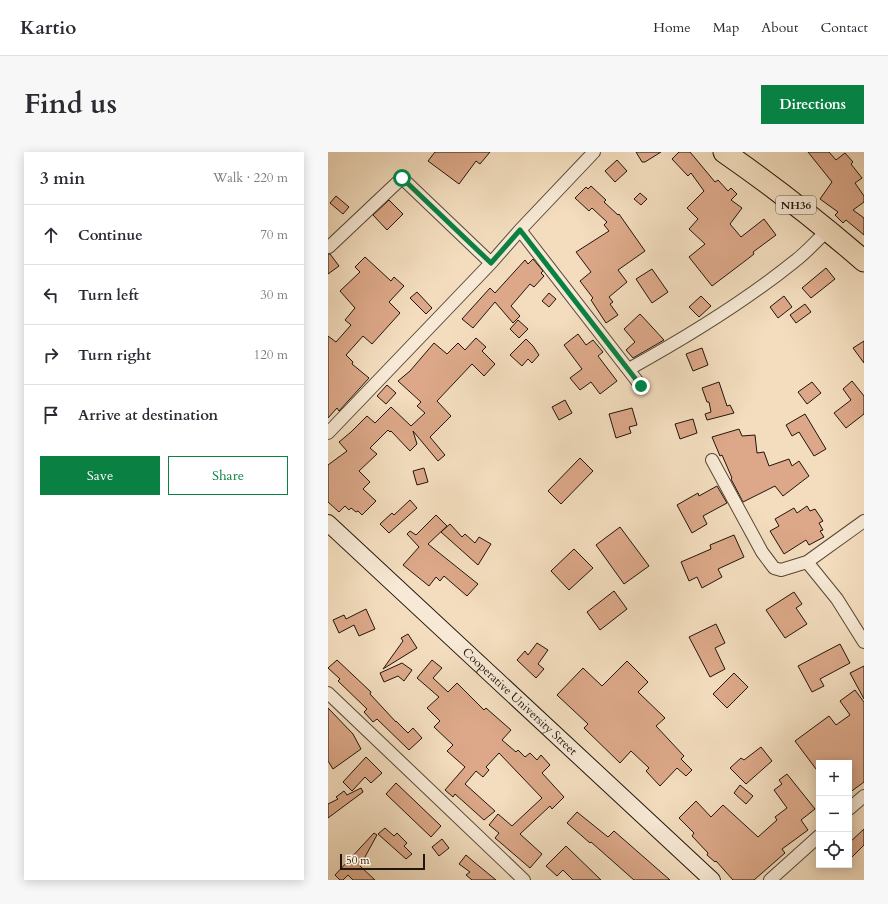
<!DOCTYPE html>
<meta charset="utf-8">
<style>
body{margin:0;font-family:Cardo,serif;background:#f7f7f7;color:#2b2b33}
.controls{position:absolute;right:12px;bottom:12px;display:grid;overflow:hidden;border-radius:0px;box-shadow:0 2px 10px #0003}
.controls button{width:36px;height:36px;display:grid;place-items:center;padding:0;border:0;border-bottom:1px solid #e1e1e2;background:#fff;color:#2b2b33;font:20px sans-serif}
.scale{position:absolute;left:12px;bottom:10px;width:85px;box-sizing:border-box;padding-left:4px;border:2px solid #22150a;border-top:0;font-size:11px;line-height:14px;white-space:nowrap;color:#22150a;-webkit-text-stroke:3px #f7e9d5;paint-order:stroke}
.stop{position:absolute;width:12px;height:12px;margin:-9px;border:3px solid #0b8043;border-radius:50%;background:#fff}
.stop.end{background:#0b8043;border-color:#fff;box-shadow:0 1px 4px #0008}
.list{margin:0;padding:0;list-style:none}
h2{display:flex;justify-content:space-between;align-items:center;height:52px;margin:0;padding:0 16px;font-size:17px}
h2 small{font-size:13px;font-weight:400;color:#7c7c81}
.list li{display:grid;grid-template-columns:26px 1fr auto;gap:12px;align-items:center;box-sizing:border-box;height:60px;padding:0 16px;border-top:1px solid #e1e1e2}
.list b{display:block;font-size:15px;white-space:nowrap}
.list em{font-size:13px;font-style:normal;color:#7c7c81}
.actions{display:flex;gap:8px;padding:12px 16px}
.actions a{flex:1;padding:9px 0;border:1px solid #0b8043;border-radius:0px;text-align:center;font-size:14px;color:#0b8043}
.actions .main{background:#0b8043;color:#fff}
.icon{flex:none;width:22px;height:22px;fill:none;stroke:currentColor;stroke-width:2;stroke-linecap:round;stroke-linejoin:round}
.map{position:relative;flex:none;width:536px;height:728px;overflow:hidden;border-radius:0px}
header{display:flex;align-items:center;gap:24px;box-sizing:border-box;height:56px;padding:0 20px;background:#fff;border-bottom:1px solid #e1e1e2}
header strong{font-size:19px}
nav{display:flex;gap:22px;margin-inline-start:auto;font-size:14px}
.intro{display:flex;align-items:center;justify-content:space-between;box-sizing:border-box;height:96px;padding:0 24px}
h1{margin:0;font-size:28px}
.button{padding:10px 18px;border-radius:0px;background:#0b8043;color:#fff;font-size:14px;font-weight:700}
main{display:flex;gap:24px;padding:0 24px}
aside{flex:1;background:#fff;border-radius:0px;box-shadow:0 2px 10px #0003}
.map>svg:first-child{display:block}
.building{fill:#dca889;stroke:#22150a}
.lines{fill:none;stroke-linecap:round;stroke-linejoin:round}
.street-casing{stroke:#564737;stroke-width:14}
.secondary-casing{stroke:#22150a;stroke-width:18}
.highway-casing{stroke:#22150a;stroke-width:23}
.street{stroke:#f7e9d5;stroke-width:12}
.secondary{stroke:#f7e9d5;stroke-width:16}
.highway{stroke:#f3ddbe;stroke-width:21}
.route{stroke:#0b8043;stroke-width:5}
.labels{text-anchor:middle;stroke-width:3;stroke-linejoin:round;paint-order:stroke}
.shield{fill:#f7e9d5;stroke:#625547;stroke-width:1}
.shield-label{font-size:11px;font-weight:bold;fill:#22150a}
.street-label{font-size:12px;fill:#22150a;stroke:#f7e9d5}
</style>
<header>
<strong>Kartio</strong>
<nav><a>Home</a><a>Map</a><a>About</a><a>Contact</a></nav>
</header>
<div class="intro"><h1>Find us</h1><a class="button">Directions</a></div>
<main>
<aside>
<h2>3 min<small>Walk · 220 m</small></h2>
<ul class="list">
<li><svg class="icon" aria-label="ahead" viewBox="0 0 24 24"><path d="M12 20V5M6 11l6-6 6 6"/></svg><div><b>Continue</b></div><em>70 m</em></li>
<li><svg class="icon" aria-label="left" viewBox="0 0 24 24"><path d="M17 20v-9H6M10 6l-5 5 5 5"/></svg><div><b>Turn left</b></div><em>30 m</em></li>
<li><svg class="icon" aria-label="right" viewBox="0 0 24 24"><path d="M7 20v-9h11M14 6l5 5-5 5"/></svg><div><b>Turn right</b></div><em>120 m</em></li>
<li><svg class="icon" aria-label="arrive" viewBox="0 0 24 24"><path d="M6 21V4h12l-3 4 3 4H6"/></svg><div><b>Arrive at destination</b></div></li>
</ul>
<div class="actions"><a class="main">Save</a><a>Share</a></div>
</aside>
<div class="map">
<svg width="536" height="728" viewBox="0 0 536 728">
<rect width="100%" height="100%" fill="#f3ddbe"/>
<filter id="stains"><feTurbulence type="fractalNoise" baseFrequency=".005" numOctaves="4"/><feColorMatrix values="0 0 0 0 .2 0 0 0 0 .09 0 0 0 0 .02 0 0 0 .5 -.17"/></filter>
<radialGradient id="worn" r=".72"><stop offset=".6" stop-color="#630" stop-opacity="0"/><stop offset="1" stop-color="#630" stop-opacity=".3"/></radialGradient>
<path class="building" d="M 107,0 L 162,0 L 152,12 L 148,9 L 131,32 L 100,9 Z
M 308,0 L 333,0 L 317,10 L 314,10 Z
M 351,0 L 362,0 L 387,30 L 390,28 L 400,39 L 403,36 L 409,42 L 403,48 L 414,56 L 402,72 L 413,85 L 436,67 L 448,83 L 425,100 L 426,102 L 417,109 L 384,134 L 361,105 L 377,92 L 361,77 L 370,67 L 359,56 L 376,39 L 363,21 L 360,24 L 344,7 Z
M 480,0 L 501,0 L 508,8 L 517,1 L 525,10 L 523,12 L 534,26 L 527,31 L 536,44 L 536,50 L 525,58 L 536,66 L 536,83 L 518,68 L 515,71 L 507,63 L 510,60 L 492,47 L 504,30 Z
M 289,8 L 299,19 L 287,30 L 277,19 Z
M 263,34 L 278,48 L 276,50 L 290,63 L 291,62 L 317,99 L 290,118 L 299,130 L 281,145 L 285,150 L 282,152 L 290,163 L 278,171 L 263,148 L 265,146 L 252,129 L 263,120 L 248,100 L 281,79 L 276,73 L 279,70 L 264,56 L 261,59 L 247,46 L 258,35 L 260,37 Z
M 312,41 L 319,47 L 313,53 L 306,47 Z
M 8,44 L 21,55 L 15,62 L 2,51 Z
M 61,48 L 75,62 L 59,78 L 45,63 Z
M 0,102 L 2,102 L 11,114 L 0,122 Z
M 37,105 L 63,129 L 66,125 L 76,134 L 61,150 L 72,161 L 44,192 L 35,184 L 18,203 L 25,210 L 24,212 L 41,226 L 11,259 L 9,256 L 0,266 L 0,184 L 8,190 L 23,173 L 17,168 L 27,156 L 12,139 L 32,120 L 27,115 Z
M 205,107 L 215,119 L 213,121 L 216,124 L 206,135 L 202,132 L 183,154 L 192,164 L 185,171 L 167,150 L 145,176 L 134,167 L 162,136 L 167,141 L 197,108 L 200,112 Z
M 498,116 L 507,127 L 483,146 L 474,136 Z
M 324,117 L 340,140 L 324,151 L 308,127 Z
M 89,140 L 104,156 L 98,162 L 82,146 Z
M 221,141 L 228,147 L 221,155 L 214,149 Z
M 373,144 L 383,154 L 371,165 L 361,155 Z
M 456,144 L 464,155 L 450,166 L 442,155 Z
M 477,152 L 483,160 L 468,171 L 462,163 Z
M 312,162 L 336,188 L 305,206 L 298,198 L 307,190 L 296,177 Z
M 190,168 L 200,177 L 191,186 L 182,177 Z
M 250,182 L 258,193 L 265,188 L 275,200 L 270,204 L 289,229 L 272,242 L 263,230 L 252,238 L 242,226 L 254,217 L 236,193 Z
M 148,186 L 158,195 L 154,199 L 167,212 L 156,224 L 144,212 L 109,249 L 123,264 L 102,285 L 117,303 L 110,309 L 85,279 L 89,292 L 82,299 L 63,279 L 62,280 L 60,278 L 42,296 L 49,302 L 31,319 L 42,330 L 35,337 L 48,349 L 34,363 L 30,359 L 28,360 L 23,356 L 21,358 L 17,354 L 11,360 L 0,350 L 0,313 L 19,299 L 11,290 L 23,280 L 39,264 L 47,271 L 63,255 L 83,274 L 97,261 L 89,254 L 93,250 L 70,229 L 82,219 L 106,191 L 119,202 L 130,191 L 137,198 Z
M 198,187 L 205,194 L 211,203 L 204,211 L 200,207 L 194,214 L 182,203 Z
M 536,189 L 536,211 L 525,196 Z
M 374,196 L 380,213 L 365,219 L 358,202 Z
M 524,229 L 536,244 L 536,262 L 518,276 L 506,261 L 523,248 L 515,237 Z
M 391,230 L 399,254 L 402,253 L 406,261 L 379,268 L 377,262 L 383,260 L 381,250 L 379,250 L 374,236 Z
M 484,230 L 493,241 L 479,252 L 470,240 Z
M 59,233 L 68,241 L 58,252 L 49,244 Z
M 237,248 L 244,261 L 231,268 L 224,255 Z
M 304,256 L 309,273 L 301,275 L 303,281 L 288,286 L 281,262 Z
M 477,262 L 498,297 L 486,304 L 471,280 L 464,284 L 458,273 Z
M 365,267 L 369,281 L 352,287 L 347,272 Z
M 411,277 L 414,284 L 427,283 L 429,301 L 436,300 L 441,314 L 461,307 L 464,314 L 471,309 L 481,324 L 455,344 L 447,334 L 415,350 L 403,327 L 404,326 L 394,303 L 392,304 L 384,285 Z
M 252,306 L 265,319 L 233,352 L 220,339 Z
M 96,316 L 100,330 L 89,333 L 85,319 Z
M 389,334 L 399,351 L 375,364 L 379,372 L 364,381 L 349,353 L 370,341 L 371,344 Z
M 82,348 L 89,356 L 61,381 L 52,372 L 64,361 L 66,363 Z
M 479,354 L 482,359 L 487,357 L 495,369 L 491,371 L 495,378 L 492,379 L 496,385 L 481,393 L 478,388 L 456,402 L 442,379 L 451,374 L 447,367 L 466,356 L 469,361 Z
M 108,363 L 119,374 L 100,392 L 150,432 L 139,444 L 116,424 L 112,429 L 108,425 L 101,434 L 75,413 L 91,395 L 79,382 L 82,379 L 88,383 Z
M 122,372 L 134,385 L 137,382 L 147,391 L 151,385 L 163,392 L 150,413 L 113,380 Z
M 292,375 L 321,414 L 296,432 L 268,393 Z
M 406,383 L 416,405 L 390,417 L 394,425 L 374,436 L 369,425 L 361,429 L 353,410 L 383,397 L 382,393 Z
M 246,397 L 265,416 L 241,438 L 223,419 Z
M 286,439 L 299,457 L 272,478 L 259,460 Z
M 466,440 L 474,452 L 468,456 L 479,472 L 457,486 L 438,458 Z
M 38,457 L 47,477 L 31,484 L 26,473 L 11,481 L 5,468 L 16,463 L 18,467 Z
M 388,472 L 397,491 L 387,496 L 397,517 L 382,525 L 361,485 Z
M 80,482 L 89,496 L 55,517 L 75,489 L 73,486 Z
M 209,491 L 220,498 L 210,512 L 216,517 L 208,526 L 189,508 L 197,499 L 200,503 Z
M 512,492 L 522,511 L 492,527 L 496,534 L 484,540 L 470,514 Z
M 9,508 L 43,540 L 42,542 L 68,570 L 68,569 L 80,581 L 85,576 L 94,586 L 81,598 L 49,567 L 45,570 L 36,560 L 39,557 L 10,529 L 12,527 L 0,516 Z
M 104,508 L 114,516 L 105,526 L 120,540 L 129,531 L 156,558 L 158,556 L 183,578 L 174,588 L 188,600 L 190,598 L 197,605 L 202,601 L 209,608 L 213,603 L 222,613 L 214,621 L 236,645 L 224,657 L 222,654 L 192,682 L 214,702 L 202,716 L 167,686 L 171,681 L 161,673 L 170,662 L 184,674 L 214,646 L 171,601 L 158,615 L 161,618 L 155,625 L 148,619 L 137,632 L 167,659 L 156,668 L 127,642 L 125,645 L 117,638 L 137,615 L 119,599 L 125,593 L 106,575 L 112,569 L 99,556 L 111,545 L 89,526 Z
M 299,509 L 320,530 L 310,540 L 337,566 L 328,574 L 356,604 L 353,607 L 364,618 L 358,624 L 349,616 L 332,634 L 318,619 L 321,616 L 303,599 L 292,611 L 256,576 L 260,572 L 229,543 L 255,516 L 274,534 Z
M 74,511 L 84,518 L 76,529 L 70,524 L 56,530 L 52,521 Z
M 536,514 L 536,547 L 522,521 Z
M 406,521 L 420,535 L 399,556 L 385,542 Z
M 527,538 L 536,550 L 536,630 L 521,641 L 521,611 L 491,611 L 491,621 L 467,589 L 501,564 L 508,573 L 522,563 L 512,549 Z
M 0,556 L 25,582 L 33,597 L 5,617 L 0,609 Z
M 433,595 L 444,609 L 418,632 L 402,616 L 413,606 L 416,608 Z
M 38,605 L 54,621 L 43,631 L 37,625 L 24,639 L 15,630 Z
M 459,622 L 487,657 L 473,668 L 480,678 L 454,697 L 457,701 L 426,728 L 405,728 L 388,709 L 387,710 L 379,703 L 380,701 L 364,684 L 366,681 L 351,666 L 368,649 L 383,665 L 395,653 L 430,685 L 449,668 L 447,665 L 459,656 L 446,638 L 454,632 L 451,628 Z
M 68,631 L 113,674 L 103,685 L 58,642 Z
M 412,633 L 425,644 L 418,652 L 406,641 Z
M 33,636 L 35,640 L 0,666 L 0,652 L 10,647 L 8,645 L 16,639 L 19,643 Z
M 249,660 L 280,685 L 286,679 L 342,728 L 306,728 L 263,690 L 262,691 L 239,671 Z
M 57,676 L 66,684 L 69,681 L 79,691 L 76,694 L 84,702 L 78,707 L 50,682 Z
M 536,677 L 536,693 L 521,708 L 521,691 Z
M 46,681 L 49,683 L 32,714 L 47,728 L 25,728 L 20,723 L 15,728 L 12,728 L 7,723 Z
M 114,687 L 121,696 L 111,704 L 104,695 Z
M 238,694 L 273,728 L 245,728 L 235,718 L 229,724 L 218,714 Z
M 138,703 L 146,710 L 168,728 L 144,728 L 138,723 L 142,720 L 131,712 Z"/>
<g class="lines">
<defs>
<path id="street" d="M 192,78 L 313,234
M 0,94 L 1,95 L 74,26 L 163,111
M 301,217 C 359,185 415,151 467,109 C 479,100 489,88 500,78
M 0,281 L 163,111 L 192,78 L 266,0
M 384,308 L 434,400 L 446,416 L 453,418 L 479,410 L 536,369
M 479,410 L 509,447 L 536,490
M 0,541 L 196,728
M 521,657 L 536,644
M 442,728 L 491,684"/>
<g id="secondary">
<path id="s1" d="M 0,371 L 384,728"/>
</g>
<path id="highway" d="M 396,0 C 445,34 491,70 536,109"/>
</defs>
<use href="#street" class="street-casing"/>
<use href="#secondary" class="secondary-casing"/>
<use href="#highway" class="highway-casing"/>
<use href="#street" class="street"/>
<use href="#secondary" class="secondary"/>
<use href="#highway" class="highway"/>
</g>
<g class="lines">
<path class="route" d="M 74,26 L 163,111 L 192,78 L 313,234"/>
</g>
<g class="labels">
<rect class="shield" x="448" y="44" width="40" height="18" rx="3"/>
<g class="shield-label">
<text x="468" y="57">NH36</text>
</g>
<g class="street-label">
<text dy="4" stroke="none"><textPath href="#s1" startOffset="262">Cooperative University Street</textPath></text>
</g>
</g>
<rect width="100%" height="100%" filter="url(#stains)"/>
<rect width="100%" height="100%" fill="url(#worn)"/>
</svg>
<div class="controls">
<button>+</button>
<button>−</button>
<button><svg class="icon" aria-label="locate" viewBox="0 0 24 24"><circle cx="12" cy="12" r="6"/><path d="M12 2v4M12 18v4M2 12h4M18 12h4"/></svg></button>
</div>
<div class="scale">50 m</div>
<div class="stop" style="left:74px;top:26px"></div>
<div class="stop end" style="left:313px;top:234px"></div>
</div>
</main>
